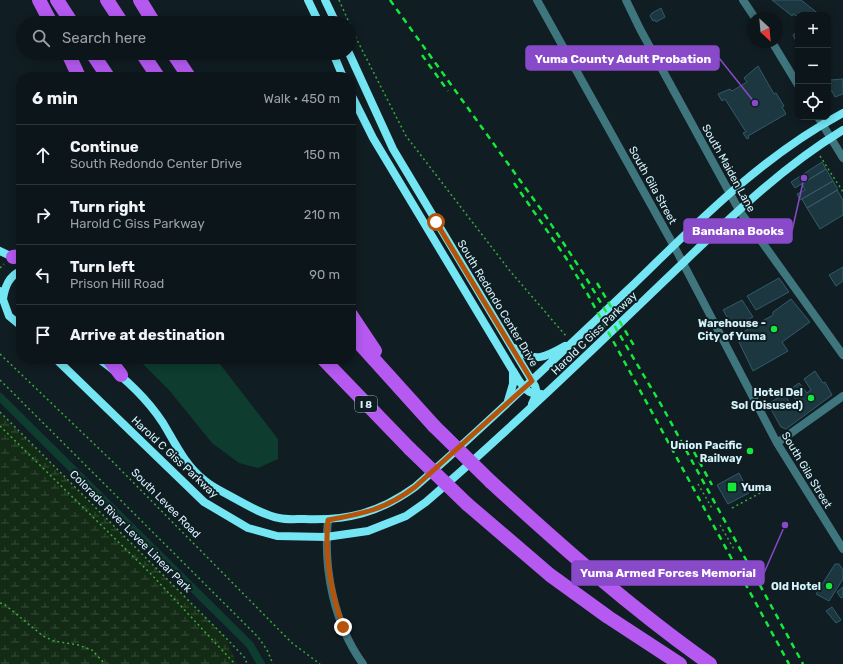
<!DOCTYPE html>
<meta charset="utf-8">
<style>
body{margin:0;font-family:Rubik,sans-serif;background:#1a2327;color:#f1f3f6}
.controls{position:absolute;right:12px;top:12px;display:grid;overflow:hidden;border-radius:8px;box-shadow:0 2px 10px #0003}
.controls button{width:36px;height:36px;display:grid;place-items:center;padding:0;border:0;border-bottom:1px solid #2c3539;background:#0c161a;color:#f1f3f6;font:20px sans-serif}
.compass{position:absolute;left:747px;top:12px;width:36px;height:36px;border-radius:50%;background:#0c161a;box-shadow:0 2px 10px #0003;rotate:154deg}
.stop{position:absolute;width:12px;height:12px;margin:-9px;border:3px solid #b45309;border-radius:50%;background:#fff}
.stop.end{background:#b45309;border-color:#fff;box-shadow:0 1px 4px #0008}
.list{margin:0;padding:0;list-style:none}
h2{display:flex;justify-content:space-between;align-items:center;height:52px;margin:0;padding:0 16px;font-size:17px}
h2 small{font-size:13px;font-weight:400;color:#9a9fa2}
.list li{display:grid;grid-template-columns:26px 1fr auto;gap:12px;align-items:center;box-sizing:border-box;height:60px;padding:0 16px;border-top:1px solid #2c3539}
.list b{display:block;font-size:15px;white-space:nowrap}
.list p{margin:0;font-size:13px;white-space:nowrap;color:#9a9fa2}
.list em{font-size:13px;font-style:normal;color:#9a9fa2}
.icon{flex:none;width:22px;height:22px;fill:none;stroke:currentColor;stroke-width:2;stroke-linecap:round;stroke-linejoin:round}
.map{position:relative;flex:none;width:843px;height:664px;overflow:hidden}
.search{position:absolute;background:#0c161a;box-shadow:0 2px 10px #0003;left:16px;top:16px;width:340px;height:44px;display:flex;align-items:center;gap:10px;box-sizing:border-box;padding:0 14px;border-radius:22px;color:#9a9fa2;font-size:15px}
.panel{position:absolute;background:#0c161a;box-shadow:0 2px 10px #0003;left:16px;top:72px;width:340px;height:292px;border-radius:16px}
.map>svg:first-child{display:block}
.wetland{fill:url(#wetland-marsh)}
.water{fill:#0e3c2f}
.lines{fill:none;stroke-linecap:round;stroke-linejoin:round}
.canal{stroke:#0e3c2f;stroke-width:8}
.building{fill:#1d3741;stroke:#315b6b}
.path{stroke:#39aa3c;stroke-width:1.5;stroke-dasharray:2 3;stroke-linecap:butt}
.street{stroke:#3f757d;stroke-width:8}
.secondary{stroke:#73e5f3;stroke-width:8}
.highway{stroke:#b559f1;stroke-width:14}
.rail{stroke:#14e83b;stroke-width:2.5;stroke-dasharray:6 5;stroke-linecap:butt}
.highway-bridge{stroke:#b559f1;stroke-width:14}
.route{stroke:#b45309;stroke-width:5}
.poi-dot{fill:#14e83b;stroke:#101d22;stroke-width:1.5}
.labels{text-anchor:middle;stroke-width:4;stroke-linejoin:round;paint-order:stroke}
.shield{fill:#101d22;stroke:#99b3ba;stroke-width:1}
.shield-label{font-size:10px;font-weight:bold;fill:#d4f3fb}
.street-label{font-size:11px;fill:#d4f3fb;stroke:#101d22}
.poi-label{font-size:11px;font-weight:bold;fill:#d4f3fb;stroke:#101d22;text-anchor:end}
.leader{fill:none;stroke:#884ac8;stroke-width:1.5}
.callout-dot{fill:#884ac8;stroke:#101d22;stroke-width:1.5}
.callout{fill:#884ac8;stroke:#884ac8;stroke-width:1.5}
.callout-label{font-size:12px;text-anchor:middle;font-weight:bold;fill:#fff}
</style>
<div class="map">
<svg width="843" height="664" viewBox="0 0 843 664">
<defs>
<pattern id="wetland-marsh" width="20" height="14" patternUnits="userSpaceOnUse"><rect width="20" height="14" fill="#132b14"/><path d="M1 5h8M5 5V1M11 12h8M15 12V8" fill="none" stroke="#344a37"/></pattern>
</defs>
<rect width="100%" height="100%" fill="#101d22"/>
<path class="wetland" d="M 0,413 L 226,638 L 237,664 L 0,664 Z"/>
<path class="water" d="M 138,359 L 216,359 L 278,439 L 278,459 L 258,468 L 239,463 L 212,443 L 169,390 Z"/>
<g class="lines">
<path class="canal" d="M 0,397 L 250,645 L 261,664"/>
</g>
<path class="building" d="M 772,0 L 801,0 L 820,15 L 803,15 L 800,12 L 796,16 L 793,14 L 792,16 Z
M 661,8 L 665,17 L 656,22 L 655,20 L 653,21 L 650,16 L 652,13 Z
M 798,31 L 798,45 L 793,35 Z
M 758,66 L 774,94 L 776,93 L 784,106 L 782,107 L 786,114 L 748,136 L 749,138 L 747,139 L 743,133 L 746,132 L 725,99 L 722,101 L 718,94 L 730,89 L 732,91 L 747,82 L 744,78 Z
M 843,79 L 843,94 L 835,97 L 832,91 L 829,92 L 828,84 L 831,84 L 830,80 Z
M 822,162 L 826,169 L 795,188 L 791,182 Z
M 826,169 L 833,181 L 800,200 L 797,194 L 805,190 L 802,184 Z
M 833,181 L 838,190 L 807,208 L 802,199 Z
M 837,190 L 843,200 L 843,215 L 820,229 L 807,208 Z
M 843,267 L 843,281 L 836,286 L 829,275 Z
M 779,278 L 789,292 L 756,310 L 747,296 Z
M 791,299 L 810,322 L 782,342 L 788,351 L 753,371 L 736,336 L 773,315 L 773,312 Z
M 742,300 L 753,317 L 733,327 L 723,310 Z
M 815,371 L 823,383 L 825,382 L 832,395 L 786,429 L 781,427 L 768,404 L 784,394 L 791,404 L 796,400 L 789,390 L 799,383 L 807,393 L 811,390 L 804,379 Z
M 739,473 L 749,493 L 728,504 L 717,485 Z
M 835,564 L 839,564 L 843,570 L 843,579 L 829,601 L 816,594 Z
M 843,587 L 843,597 L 841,598 L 837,592 Z
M 832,607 L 841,620 L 836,623 L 826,611 Z"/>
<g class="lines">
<path class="path" d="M 339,0 L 356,38 L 406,136 L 510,271 L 566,336
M 820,156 L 843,192
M 0,268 L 4,264
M 0,354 L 113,462 L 292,643 L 320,664
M 0,380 L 258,637 L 267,650 L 273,664
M 0,412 L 226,638 L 245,658 L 247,664
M 0,426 L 150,573 L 235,664
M 698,484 L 713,510
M 732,508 L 762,492
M 720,525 L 735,551
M 0,603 L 4,604 L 43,636 L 54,641 L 78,645 L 92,650 L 105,664"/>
<path class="street" d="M 537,0 L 674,246 L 777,443 L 843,549
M 626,0 L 640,29 L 739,210 L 843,355
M 743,0 L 755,18
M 772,42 L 798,85
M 818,117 L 843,158
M 777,443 L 843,396
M 328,520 C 323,569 334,624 363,664"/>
<path class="secondary" d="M 308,0 L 319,23
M 325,0 L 336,23
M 333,53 L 343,77
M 349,53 L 393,149 L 535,386 L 537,393 L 532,404
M 351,94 L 373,138 L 513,371 C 520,382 526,396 541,394
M 0,251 L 17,259
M 0,291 L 9,316 L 21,326
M 3,299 C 5,286 9,276 21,271
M 514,348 C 535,363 544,358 565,346
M 56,359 L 204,502 L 248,528 L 277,536 L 326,537 L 368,531 L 406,516 L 426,502 C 507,432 584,358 661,284 C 719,229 774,172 843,130
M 99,359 C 124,377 146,397 163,423 C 175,443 185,465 204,480 C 212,487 223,492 232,497 C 247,505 263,515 279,518 C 287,520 296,519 304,519 C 347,521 379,513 415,487 C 489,422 560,354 632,286 C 697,223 762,156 843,113
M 508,401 L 513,384 L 513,371"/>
<path class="highway" d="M 39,0 L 51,23
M 57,0 L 72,23
M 107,0 L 122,23
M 140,0 L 154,23
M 68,53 L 79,77
M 92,53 L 108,77
M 142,53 L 158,77
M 173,53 L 189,77
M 13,257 L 21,256
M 351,315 L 375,351
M 351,334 L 434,426
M 109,359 L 121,375
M 323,359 L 410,449
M 491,482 C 561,546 632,609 710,664
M 467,504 L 550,575 L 608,617 L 680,664"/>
<path class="rail" d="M 390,0 L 545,215 L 585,276 L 663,408 L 803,664
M 422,55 L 448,91
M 514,183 L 566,258 L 587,293 L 789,664
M 597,283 L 636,349
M 694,452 L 712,485"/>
<path class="highway-bridge" d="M 434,426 L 491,482
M 410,449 L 467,504"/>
</g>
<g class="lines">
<path class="route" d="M 343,627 C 331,592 324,557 328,520 C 363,514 386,509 415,487 L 532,381 L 436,222"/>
</g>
<g class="poi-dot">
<circle cx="774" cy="329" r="4"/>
<circle cx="811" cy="398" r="4"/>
<circle cx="750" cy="451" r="4"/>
<rect x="727" y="482" width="10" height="10" rx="2"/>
<circle cx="829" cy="586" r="4"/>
</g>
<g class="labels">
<rect class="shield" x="355" y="396" width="22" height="16" rx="3"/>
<g class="shield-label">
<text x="366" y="408">I 8</text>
</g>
<g class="street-label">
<text transform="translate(729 168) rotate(61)" y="4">South Maiden Lane</text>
<text transform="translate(653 185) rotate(61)" y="4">South Gila Street</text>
<text transform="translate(498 303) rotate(59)" y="4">South Redondo Center Drive</text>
<text transform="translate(594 333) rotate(-44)" y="4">Harold C Giss Parkway</text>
<text transform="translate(175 457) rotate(43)" y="4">Harold C Giss Parkway</text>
<text transform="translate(807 470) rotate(59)" y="4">South Gila Street</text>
<text transform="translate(166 503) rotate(45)" y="4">South Levee Road</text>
<text transform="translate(131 531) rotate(45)" y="4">Colorado River Levee Linear Park</text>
</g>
<g class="poi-label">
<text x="766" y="327">Warehouse -<tspan x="766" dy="13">City of Yuma</tspan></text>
<text x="803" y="396">Hotel Del<tspan x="803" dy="13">Sol (Disused)</tspan></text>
<text x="742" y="449">Union Pacific<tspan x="742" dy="13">Railway</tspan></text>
<text x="741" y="491" text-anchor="start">Yuma</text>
<text x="821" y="590">Old Hotel</text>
</g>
</g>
<path class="leader" d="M755 103L719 58M804 178L792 231M785 525L764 573"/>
<g class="callout-dot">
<circle cx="755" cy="103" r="4"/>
<circle cx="804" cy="178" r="4"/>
<circle cx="785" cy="525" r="4"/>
</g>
<g class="callout">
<rect x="526" y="46" width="193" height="24" rx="4"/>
<rect x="684" y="219" width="108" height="24" rx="4"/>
<rect x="572" y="561" width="192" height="24" rx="4"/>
</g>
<g class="callout-label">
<text x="623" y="63">Yuma County Adult Probation</text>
<text x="738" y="235">Bandana Books</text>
<text x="668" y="577">Yuma Armed Forces Memorial</text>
</g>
</svg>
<div class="controls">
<button>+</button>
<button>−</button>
<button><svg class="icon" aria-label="locate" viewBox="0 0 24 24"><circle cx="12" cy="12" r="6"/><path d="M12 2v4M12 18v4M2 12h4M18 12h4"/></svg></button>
</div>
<svg class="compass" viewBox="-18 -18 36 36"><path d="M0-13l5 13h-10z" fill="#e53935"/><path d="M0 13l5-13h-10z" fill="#9a9fa2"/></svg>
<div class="stop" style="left:436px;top:222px"></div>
<div class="stop end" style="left:343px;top:627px"></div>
<div class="search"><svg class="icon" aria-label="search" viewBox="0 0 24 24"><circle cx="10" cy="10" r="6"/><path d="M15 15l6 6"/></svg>Search here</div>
<section class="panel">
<h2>6 min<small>Walk · 450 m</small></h2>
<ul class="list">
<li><svg class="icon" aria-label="ahead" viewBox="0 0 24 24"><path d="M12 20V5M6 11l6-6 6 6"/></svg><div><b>Continue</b><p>South Redondo Center Drive</p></div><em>150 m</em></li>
<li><svg class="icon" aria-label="right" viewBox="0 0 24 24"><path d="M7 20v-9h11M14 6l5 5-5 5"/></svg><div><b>Turn right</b><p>Harold C Giss Parkway</p></div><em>210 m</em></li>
<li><svg class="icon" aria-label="left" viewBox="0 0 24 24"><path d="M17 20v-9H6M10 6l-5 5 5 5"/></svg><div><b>Turn left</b><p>Prison Hill Road</p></div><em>90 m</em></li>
<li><svg class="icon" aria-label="arrive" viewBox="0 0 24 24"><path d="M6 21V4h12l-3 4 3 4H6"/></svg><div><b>Arrive at destination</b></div></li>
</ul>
</section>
</div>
